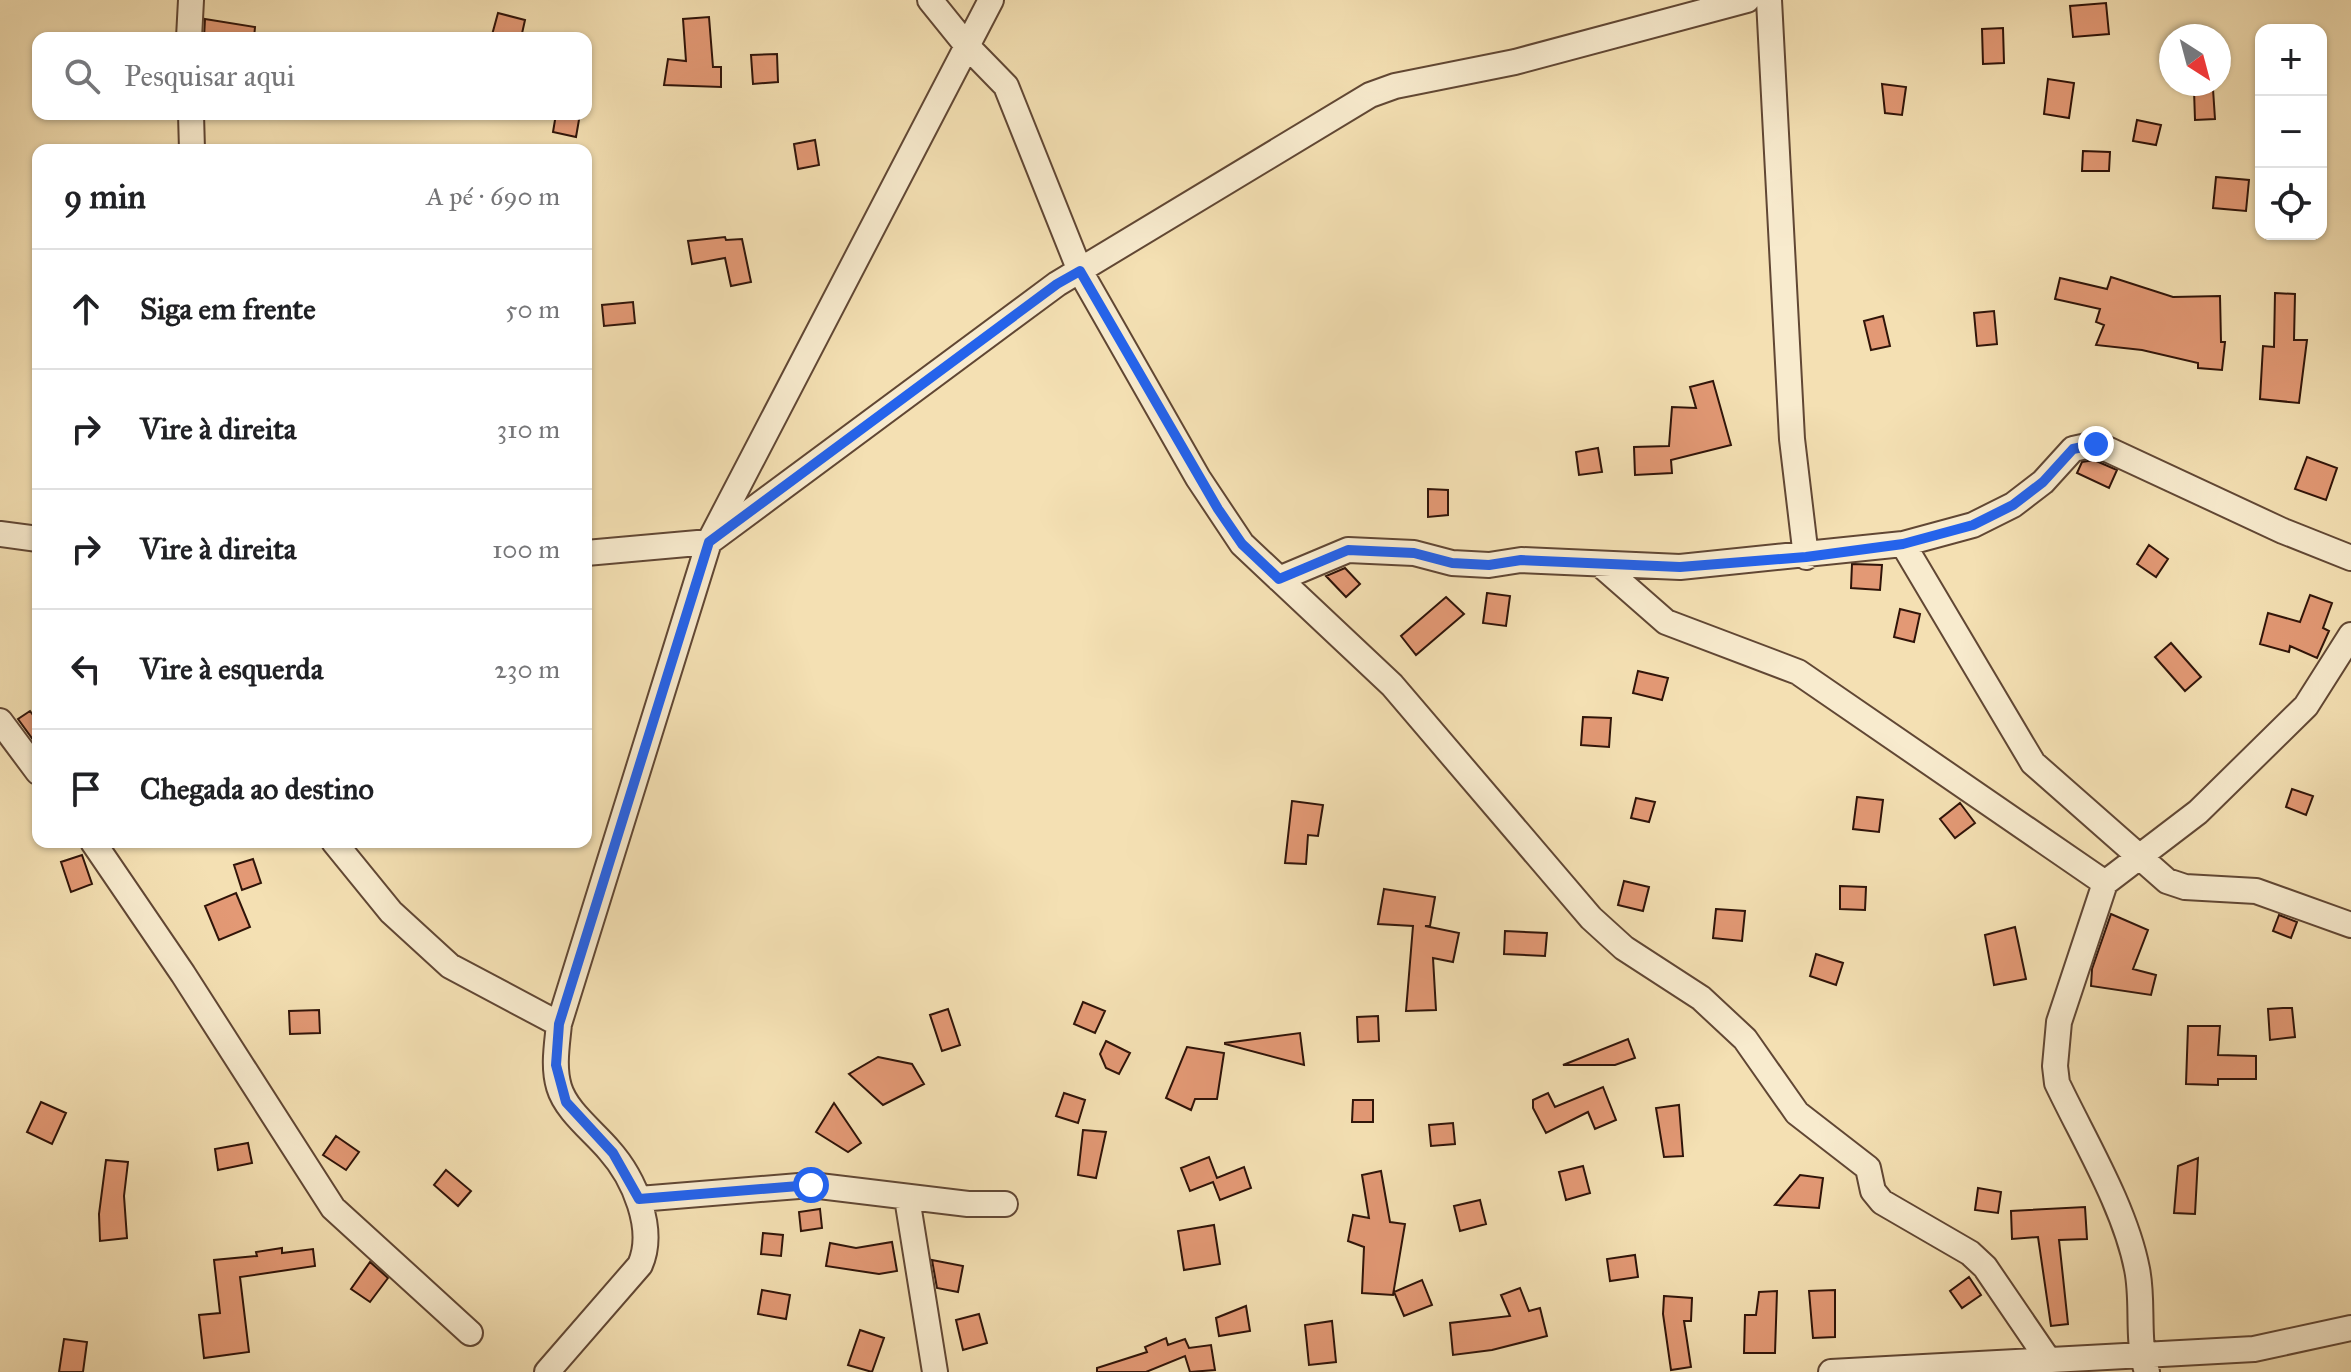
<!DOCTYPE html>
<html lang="pt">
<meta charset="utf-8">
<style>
body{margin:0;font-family:"IM FELL Great Primer",serif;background:#f6f6f6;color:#202124}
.controls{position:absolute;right:24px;top:24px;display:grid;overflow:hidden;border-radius:16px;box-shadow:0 2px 6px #0004}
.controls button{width:72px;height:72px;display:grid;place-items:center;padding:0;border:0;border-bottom:2px solid #e0e0e0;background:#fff;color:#202124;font:40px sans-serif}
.compass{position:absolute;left:2159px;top:24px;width:72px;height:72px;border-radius:50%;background:#fff;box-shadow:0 2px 6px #0004;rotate:144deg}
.stop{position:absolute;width:24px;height:24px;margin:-18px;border:6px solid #2563eb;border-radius:50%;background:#fff}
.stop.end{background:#2563eb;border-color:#fff;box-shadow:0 2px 8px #0008}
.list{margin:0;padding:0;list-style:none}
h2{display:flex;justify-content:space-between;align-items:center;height:104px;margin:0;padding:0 32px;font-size:34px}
h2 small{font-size:26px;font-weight:400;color:#757577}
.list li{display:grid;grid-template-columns:52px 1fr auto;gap:24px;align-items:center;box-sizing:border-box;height:120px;padding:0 32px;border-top:2px solid #e0e0e0}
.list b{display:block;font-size:30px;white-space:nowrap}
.list em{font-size:26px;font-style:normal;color:#757577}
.icon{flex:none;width:44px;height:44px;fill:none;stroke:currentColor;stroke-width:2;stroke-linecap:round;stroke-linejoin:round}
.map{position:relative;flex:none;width:2351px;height:1372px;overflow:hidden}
.search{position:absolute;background:#fff;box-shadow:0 2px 6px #0004;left:32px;top:32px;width:560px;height:88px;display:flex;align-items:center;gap:20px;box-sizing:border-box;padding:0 28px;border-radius:16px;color:#757577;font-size:30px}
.panel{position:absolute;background:#fff;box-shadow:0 2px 6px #0004;left:32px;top:144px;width:560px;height:704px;border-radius:16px}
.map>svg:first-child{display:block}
.building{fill:#e39975;stroke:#301409;stroke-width:2}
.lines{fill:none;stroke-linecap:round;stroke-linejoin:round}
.street-casing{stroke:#614734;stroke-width:28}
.street{stroke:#f8ebce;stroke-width:24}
.route{stroke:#2563eb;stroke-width:10}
</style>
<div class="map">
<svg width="2351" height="1372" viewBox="0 0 2351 1372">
<rect width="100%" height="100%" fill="#f4e0b3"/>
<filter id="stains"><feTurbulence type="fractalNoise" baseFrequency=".0025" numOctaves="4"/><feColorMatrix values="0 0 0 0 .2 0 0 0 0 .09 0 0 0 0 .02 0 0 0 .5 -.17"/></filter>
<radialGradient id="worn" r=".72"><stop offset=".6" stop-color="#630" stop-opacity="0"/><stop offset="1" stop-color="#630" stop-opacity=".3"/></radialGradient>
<path class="building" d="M 2106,3 L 2109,34 L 2073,37 L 2070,6 Z
M 498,13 L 525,20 L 521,38 L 492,35 Z
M 709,17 L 713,67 L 721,67 L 721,87 L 664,85 L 668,59 L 686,61 L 683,19 Z
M 205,19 L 255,27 L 254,38 L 204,38 Z
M 2003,28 L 2004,63 L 1983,64 L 1982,29 Z
M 777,54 L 778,82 L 753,84 L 751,55 Z
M 2048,79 L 2074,83 L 2069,118 L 2044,114 Z
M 1882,84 L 1906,87 L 1902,115 L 1885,113 Z
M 2213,89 L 2215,119 L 2195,120 L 2194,90 Z
M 556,114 L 580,114 L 576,137 L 553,132 Z
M 2137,120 L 2161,125 L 2156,145 L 2133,141 Z
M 815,140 L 819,165 L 798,169 L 794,144 Z
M 2083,151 L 2110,152 L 2109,171 L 2082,171 Z
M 2216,177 L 2249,180 L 2246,211 L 2213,208 Z
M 725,237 L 726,240 L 742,239 L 751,282 L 731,286 L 725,258 L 692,264 L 688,241 Z
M 2111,277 L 2173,297 L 2220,296 L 2221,342 L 2225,342 L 2222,370 L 2198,368 L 2198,363 L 2142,350 L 2096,345 L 2104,325 L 2096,322 L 2100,309 L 2055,299 L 2060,278 L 2107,289 Z
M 2275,293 L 2295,294 L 2294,340 L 2307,340 L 2299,403 L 2260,399 L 2263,346 L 2274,347 Z
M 633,302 L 635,323 L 604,326 L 602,305 Z
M 1994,311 L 1997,344 L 1977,346 L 1974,313 Z
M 1883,316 L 1890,346 L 1871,350 L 1864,321 Z
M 1713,381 L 1731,445 L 1671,460 L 1672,473 L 1635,475 L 1634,447 L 1669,446 L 1672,407 L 1696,408 L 1690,387 Z
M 1598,448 L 1602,472 L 1579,475 L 1576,452 Z
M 2307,457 L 2337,468 L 2326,500 L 2295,489 Z
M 2094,460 L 2117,470 L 2109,488 L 2077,473 L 2082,462 Z
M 1428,489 L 1448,490 L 1448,515 L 1428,517 Z
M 2149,545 L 2168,559 L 2156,577 L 2137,564 Z
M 1852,564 L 1882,565 L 1880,590 L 1851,588 Z
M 1345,568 L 1360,584 L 1346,597 L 1326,576 Z
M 1487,593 L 1510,596 L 1506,626 L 1483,623 Z
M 2310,595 L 2332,603 L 2323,628 L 2329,631 L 2317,658 L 2290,646 L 2289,652 L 2260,644 L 2268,613 L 2300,622 Z
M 1446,597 L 1464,614 L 1416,655 L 1401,636 Z
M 1900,609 L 1920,614 L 1914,642 L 1894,637 Z
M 2171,643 L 2201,677 L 2185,691 L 2155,657 Z
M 1638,671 L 1668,678 L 1662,700 L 1633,693 Z
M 30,711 L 38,722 L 38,738 L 34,741 L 18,719 Z
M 1583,717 L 1611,718 L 1609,747 L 1581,745 Z
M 2292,789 L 2313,796 L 2306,815 L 2286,807 Z
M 1857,797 L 1883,800 L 1879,832 L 1853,829 Z
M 1636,798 L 1655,802 L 1649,822 L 1631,818 Z
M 1292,801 L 1323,805 L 1318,836 L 1308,835 L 1306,864 L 1285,863 Z
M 1960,803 L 1975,823 L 1955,838 L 1940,819 Z
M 82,855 L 92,884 L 71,892 L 61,862 Z
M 253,859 L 261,883 L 242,890 L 234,865 Z
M 1624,881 L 1649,887 L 1643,911 L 1618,905 Z
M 1840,886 L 1866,887 L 1865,910 L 1840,909 Z
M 1384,889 L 1435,897 L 1430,926 L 1425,926 L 1459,933 L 1453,962 L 1433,958 L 1436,1010 L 1406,1011 L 1413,926 L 1378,924 Z
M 236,893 L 250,927 L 219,940 L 205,906 Z
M 1716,909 L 1745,911 L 1742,941 L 1713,938 Z
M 2111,914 L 2148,930 L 2133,969 L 2156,975 L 2151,995 L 2091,986 L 2092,969 Z
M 2279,915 L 2297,922 L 2291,938 L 2273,931 Z
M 2015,927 L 2026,979 L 1994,985 L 1985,935 Z
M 1505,931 L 1547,933 L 1545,956 L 1504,954 Z
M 1816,954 L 1843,963 L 1836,985 L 1810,976 Z
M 1083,1002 L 1105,1011 L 1095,1033 L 1074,1024 Z
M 2283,1008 L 2292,1008 L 2295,1037 L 2270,1040 L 2268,1009 Z
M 948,1009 L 960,1045 L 942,1051 L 930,1015 Z
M 319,1010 L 320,1033 L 290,1034 L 289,1011 Z
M 1378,1016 L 1379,1041 L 1358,1042 L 1357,1017 Z
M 2188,1026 L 2220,1026 L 2218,1055 L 2256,1056 L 2256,1079 L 2218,1079 L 2218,1085 L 2186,1084 Z
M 1300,1033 L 1304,1065 L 1225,1044 L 1225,1043 Z
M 1628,1039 L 1635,1058 L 1615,1065 L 1563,1065 Z
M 1106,1041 L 1130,1053 L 1119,1074 L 1106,1068 L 1100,1054 Z
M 1187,1047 L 1224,1053 L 1217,1099 L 1195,1099 L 1191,1110 L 1166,1098 Z
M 878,1057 L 912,1064 L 924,1084 L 883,1105 L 849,1074 Z
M 1603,1087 L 1616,1120 L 1595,1129 L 1588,1112 L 1546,1133 L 1533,1108 L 1533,1100 L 1548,1093 L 1555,1107 Z
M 1064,1093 L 1085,1100 L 1078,1123 L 1056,1116 Z
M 1353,1100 L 1373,1100 L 1373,1122 L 1352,1122 Z
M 41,1102 L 66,1113 L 52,1144 L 27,1132 Z
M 834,1103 L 861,1143 L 848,1152 L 816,1132 Z
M 1679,1105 L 1683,1156 L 1664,1157 L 1656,1108 Z
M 1453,1123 L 1455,1144 L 1431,1146 L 1429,1125 Z
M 1083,1130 L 1106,1132 L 1096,1178 L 1078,1175 Z
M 336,1136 L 359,1152 L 346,1170 L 323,1155 Z
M 248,1143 L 252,1163 L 218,1170 L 215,1149 Z
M 1209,1157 L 1217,1178 L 1244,1167 L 1251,1188 L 1220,1200 L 1213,1182 L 1190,1191 L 1181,1168 Z
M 2198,1158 L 2195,1214 L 2174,1213 L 2178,1166 Z
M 106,1160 L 128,1162 L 124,1196 L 127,1238 L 100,1241 L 99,1214 Z
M 1583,1166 L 1590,1193 L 1566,1200 L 1559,1172 Z
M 446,1170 L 471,1191 L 458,1206 L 434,1185 Z
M 1381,1171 L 1390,1222 L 1405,1224 L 1393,1295 L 1362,1293 L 1364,1247 L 1348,1241 L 1353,1215 L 1369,1218 L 1362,1175 Z
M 1800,1175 L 1823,1178 L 1819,1208 L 1775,1205 Z
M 1978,1188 L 2001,1192 L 1998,1213 L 1975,1210 Z
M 1480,1200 L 1486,1224 L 1460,1231 L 1454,1206 Z
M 2085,1207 L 2087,1239 L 2059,1240 L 2068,1324 L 2051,1326 L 2038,1237 L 2012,1239 L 2011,1211 Z
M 820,1209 L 822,1228 L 801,1231 L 799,1212 Z
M 1214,1225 L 1220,1264 L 1184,1270 L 1178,1231 Z
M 763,1233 L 783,1235 L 781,1256 L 761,1254 Z
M 892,1242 L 897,1271 L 879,1274 L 826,1266 L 830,1243 L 856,1248 Z
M 282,1248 L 282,1253 L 313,1249 L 315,1266 L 240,1277 L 249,1352 L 204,1358 L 199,1315 L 220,1313 L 214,1260 L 257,1256 L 256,1252 Z
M 1635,1255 L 1638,1277 L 1610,1281 L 1607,1259 Z
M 932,1260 L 963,1266 L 958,1292 L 937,1288 Z
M 370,1262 L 388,1278 L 370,1302 L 351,1289 Z
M 1969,1277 L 1981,1295 L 1962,1308 L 1950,1291 Z
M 1422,1280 L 1432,1305 L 1404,1316 L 1394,1292 Z
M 1520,1288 L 1529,1311 L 1540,1308 L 1547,1336 L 1492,1350 L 1453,1355 L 1450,1323 L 1510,1316 L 1501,1295 Z
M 762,1290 L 790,1295 L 786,1319 L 758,1314 Z
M 1835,1290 L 1835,1337 L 1813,1338 L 1809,1291 Z
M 1777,1291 L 1775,1353 L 1744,1353 L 1745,1315 L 1756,1315 L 1759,1292 Z
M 1664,1296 L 1692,1298 L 1691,1321 L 1684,1321 L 1691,1367 L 1671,1370 L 1663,1314 Z
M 1246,1306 L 1250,1331 L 1219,1336 L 1216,1318 Z
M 979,1314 L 987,1343 L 963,1350 L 956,1320 Z
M 1332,1321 L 1336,1362 L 1309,1365 L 1305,1325 Z
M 860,1330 L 884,1338 L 872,1372 L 848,1365 Z
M 1166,1338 L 1168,1345 L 1185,1339 L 1189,1348 L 1211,1345 L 1215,1370 L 1190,1372 L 1185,1356 L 1146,1372 L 1097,1372 L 1097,1368 L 1147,1352 L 1145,1347 Z
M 64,1339 L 87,1342 L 83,1372 L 59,1372 Z"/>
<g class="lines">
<defs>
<path id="street" d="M 930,0 L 968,47 L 1006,86 L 1080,271 L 1198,478 L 1242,544 L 1392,685 L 1591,918 L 1624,948 L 1701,998 L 1745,1039 L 1797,1113 L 1868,1168 L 1873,1191 L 1882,1202 L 1970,1253 L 1985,1267 L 2047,1358
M 1769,0 L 1792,439 L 1806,557
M 189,38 L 191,0
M 191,114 L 192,150
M 0,534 L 38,539
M 1903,544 L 2033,763 L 2167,881 L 2185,887 L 2256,891 L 2351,925
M 586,553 L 709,542 L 1057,284 L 1370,95 L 1395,86 L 1515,62 L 1747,0
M 1601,565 L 1666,622 L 1798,672 L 2105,883
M 1279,579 L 1348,550 L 1414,553 L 1452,563 L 1489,565 L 1521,560 L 1680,567 L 1903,544 L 1973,525 L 2013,505 L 2043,482 L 2073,449 L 2096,444 L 2283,531 L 2351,558
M 0,721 L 38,772
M 93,842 L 183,974 L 333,1208 L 470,1333
M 334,842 L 391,912 L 450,966 L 559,1024
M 907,1198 L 935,1372
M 639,1199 L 811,1185 L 968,1204 L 1005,1204
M 547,1372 L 640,1265 C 656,1229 634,1178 609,1150 C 593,1131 566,1111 559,1087 C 553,1067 557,1045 559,1024 L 709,542 L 991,0
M 1831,1372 L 2254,1349 L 2351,1328
M 2147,1372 C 2136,1339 2144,1303 2137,1269 C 2125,1207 2084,1140 2057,1083 L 2055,1066 L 2059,1022 L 2105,883 L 2198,812 L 2306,706 L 2351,635"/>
</defs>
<use href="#street" class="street-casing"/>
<use href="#street" class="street"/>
</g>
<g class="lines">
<path class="route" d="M 811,1185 L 639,1199 L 613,1153 L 566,1102 L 556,1065 L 559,1024 L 709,542 L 1057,284 L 1080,271 L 1218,509 L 1242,544 L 1279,579 L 1348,550 L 1414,553 L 1452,563 L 1489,565 L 1521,560 L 1680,567 L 1806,557 L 1903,544 L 1973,525 L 2013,505 L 2043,482 L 2073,449 L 2096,444"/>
</g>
<rect width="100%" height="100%" filter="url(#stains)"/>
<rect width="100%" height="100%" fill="url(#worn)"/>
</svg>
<div class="controls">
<button>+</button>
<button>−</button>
<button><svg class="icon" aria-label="locate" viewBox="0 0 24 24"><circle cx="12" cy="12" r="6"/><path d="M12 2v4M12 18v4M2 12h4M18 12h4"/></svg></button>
</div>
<svg class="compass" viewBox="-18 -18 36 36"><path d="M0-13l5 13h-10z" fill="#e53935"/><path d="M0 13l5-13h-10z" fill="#757577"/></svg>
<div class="stop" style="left:811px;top:1185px"></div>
<div class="stop end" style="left:2096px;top:444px"></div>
<div class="search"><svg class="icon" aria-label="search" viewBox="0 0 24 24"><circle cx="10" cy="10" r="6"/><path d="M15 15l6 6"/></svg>Pesquisar aqui</div>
<section class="panel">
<h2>9 min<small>A pé · 690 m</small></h2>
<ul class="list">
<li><svg class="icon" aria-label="ahead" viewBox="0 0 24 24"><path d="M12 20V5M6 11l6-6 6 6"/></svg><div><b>Siga em frente</b></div><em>50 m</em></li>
<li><svg class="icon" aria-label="right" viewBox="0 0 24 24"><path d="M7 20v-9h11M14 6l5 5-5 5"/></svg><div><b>Vire à direita</b></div><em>310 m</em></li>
<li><svg class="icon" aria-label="right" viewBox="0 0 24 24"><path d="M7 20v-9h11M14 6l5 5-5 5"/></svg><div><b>Vire à direita</b></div><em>100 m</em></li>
<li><svg class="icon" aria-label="left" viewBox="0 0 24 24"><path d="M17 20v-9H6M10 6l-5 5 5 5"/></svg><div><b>Vire à esquerda</b></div><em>230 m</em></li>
<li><svg class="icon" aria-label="arrive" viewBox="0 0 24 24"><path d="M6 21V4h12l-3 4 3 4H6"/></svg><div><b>Chegada ao destino</b></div></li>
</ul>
</section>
</div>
